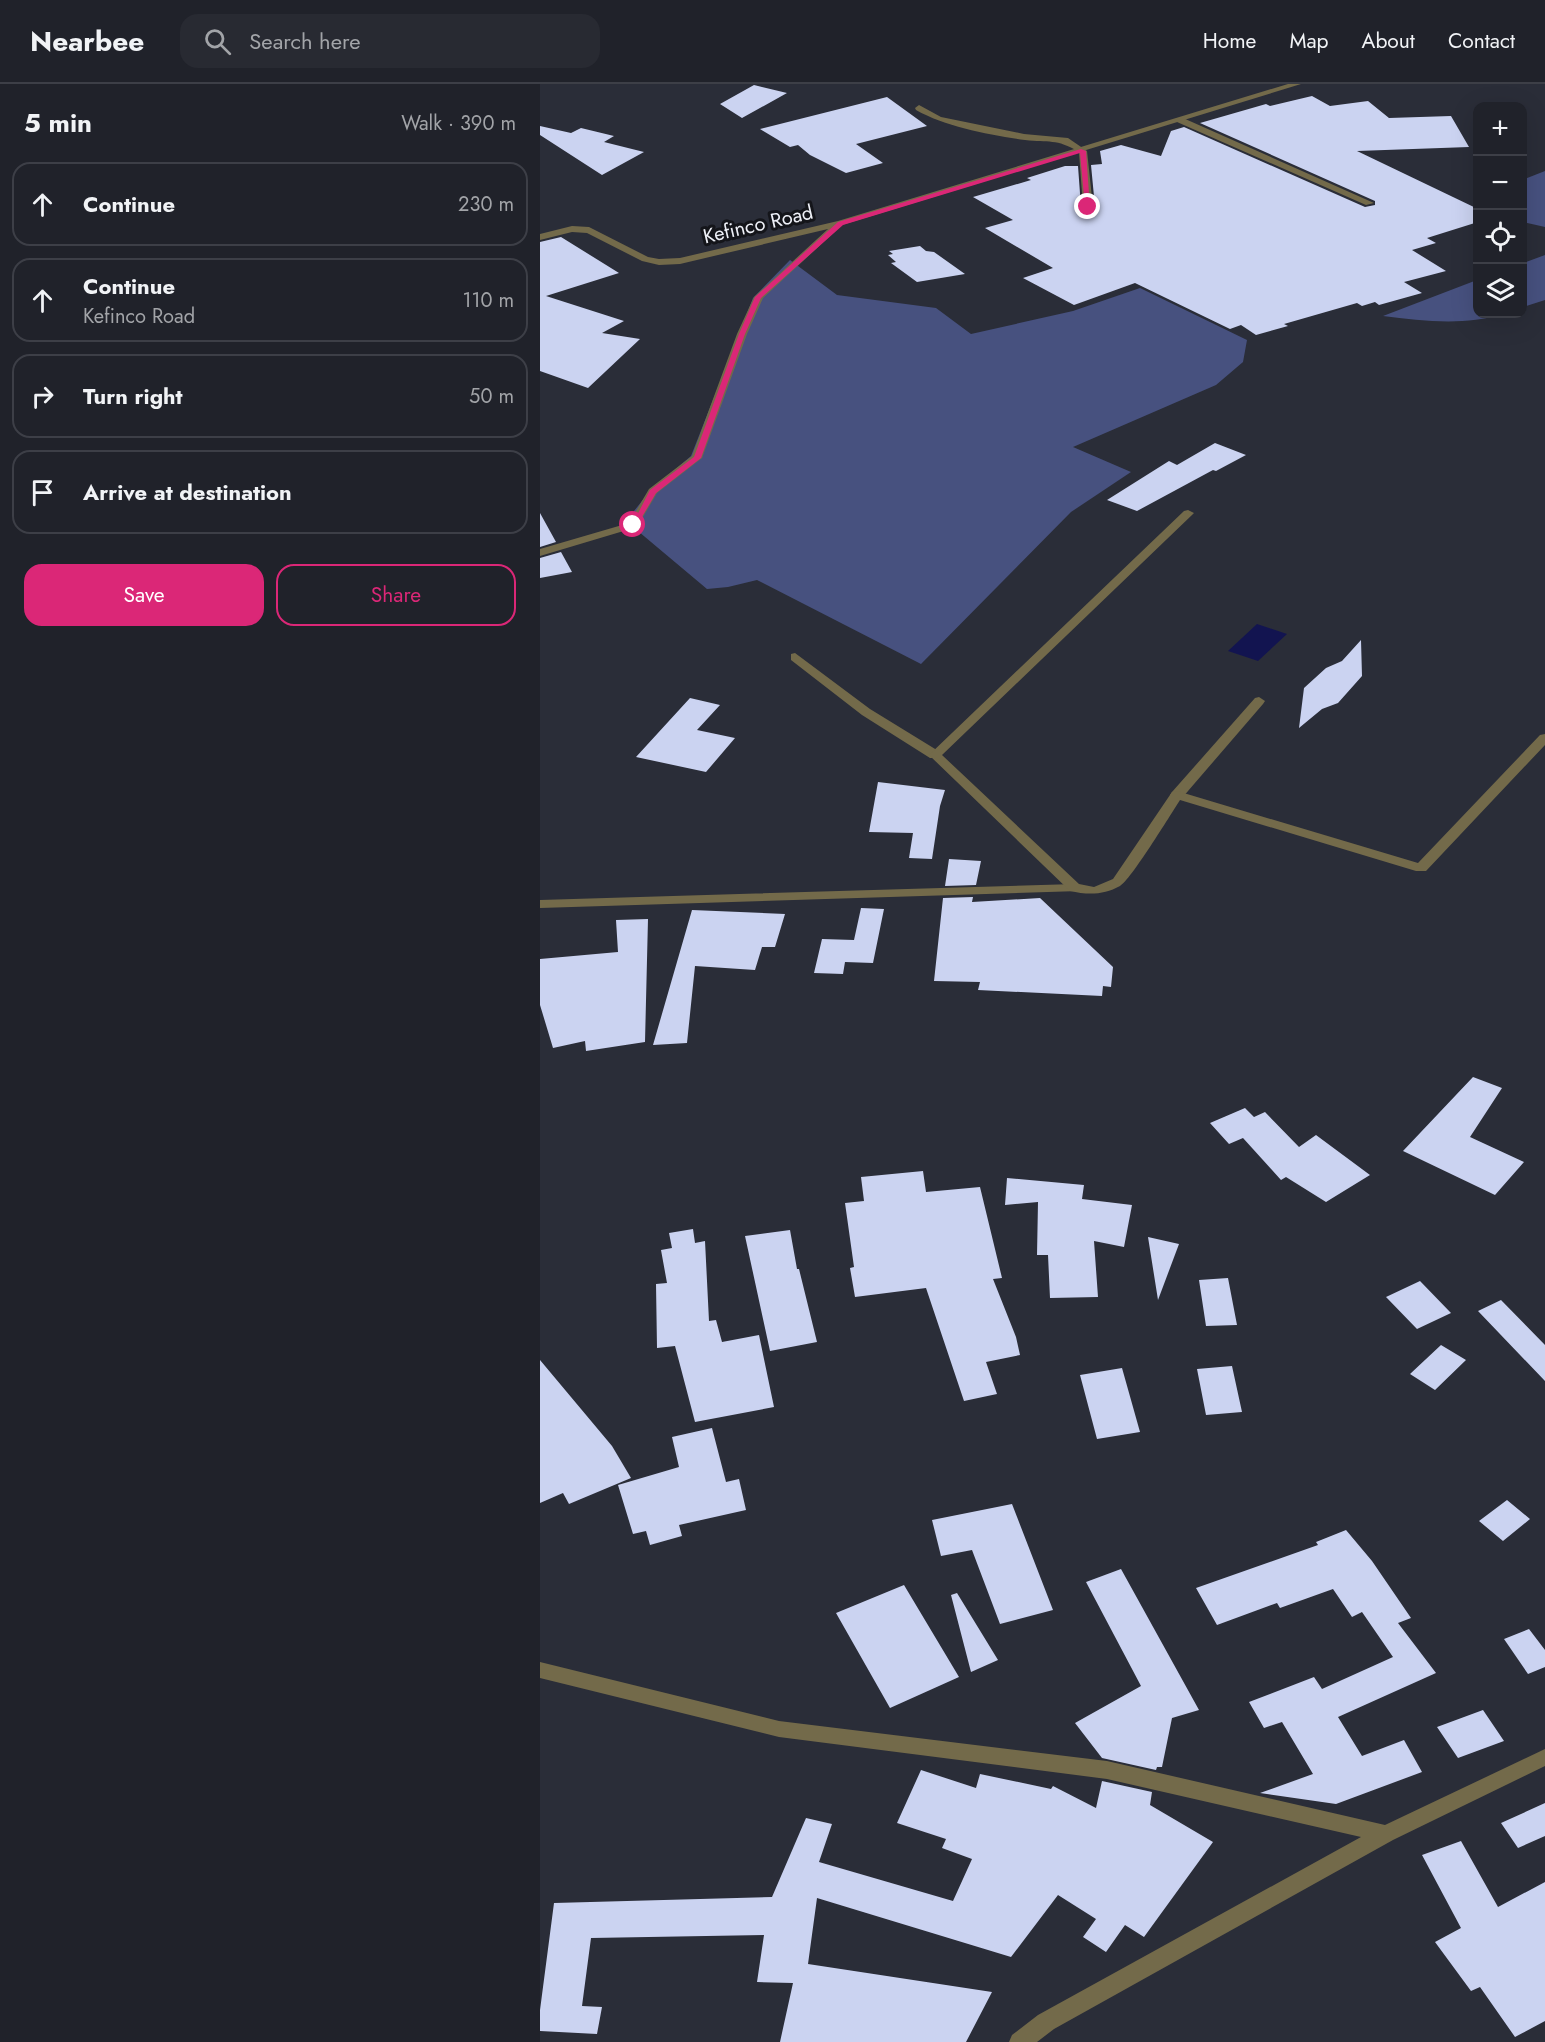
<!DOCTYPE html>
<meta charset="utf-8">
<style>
body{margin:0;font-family:Jost,sans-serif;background:#282a32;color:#f1f3f6}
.controls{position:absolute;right:18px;top:18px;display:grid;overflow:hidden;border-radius:12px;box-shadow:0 6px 24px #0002}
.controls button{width:54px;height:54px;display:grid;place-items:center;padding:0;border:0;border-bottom:2px solid #3d3f47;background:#20222a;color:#f1f3f6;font:30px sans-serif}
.stop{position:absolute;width:18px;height:18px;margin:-14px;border:4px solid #db2777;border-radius:50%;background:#fff}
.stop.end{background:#db2777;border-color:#fff;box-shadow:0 2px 6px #0008}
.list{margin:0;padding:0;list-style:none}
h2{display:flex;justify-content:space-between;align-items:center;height:78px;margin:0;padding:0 24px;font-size:26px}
h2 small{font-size:20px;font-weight:400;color:#a2a4a8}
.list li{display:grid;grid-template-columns:39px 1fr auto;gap:18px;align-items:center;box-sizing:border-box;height:84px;margin:0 12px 12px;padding:0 12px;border:2px solid #3d3f47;border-radius:18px}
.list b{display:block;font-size:22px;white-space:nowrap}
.list p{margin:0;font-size:20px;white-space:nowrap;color:#a2a4a8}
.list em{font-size:20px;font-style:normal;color:#a2a4a8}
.actions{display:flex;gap:12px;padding:18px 24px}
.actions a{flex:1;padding:14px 0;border:2px solid #db2777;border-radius:18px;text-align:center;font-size:21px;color:#db2777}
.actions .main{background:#db2777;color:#fff}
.icon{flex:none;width:33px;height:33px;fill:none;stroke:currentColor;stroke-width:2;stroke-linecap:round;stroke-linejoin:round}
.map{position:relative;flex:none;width:1005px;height:1958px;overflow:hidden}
header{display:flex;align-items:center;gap:36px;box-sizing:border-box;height:84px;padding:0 30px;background:#20222a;border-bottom:2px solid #3d3f47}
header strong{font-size:28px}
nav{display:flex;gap:33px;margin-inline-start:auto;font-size:21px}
.search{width:420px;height:54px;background:#282a32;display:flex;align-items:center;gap:15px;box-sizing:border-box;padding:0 21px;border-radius:18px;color:#a2a4a8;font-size:22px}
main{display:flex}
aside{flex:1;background:#20222a}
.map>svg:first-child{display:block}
.green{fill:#47517f}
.water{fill:#121450}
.building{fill:#cbd3f1}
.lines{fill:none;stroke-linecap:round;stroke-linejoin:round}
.lane{fill:#736a4a;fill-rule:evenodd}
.street{fill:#736a4a;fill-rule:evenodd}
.route{fill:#db2777}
.labels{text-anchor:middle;stroke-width:6;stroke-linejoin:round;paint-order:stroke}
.far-street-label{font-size:20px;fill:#eef0f7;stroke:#14151a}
</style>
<header>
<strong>Nearbee</strong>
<div class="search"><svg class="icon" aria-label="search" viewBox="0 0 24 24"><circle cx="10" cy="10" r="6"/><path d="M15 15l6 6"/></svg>Search here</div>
<nav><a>Home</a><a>Map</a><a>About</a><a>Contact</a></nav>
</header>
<main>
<aside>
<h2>5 min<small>Walk · 390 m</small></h2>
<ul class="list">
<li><svg class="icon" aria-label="ahead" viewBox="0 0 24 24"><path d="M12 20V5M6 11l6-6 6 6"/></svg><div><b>Continue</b></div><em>230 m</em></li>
<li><svg class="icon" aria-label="ahead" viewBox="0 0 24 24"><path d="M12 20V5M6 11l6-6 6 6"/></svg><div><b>Continue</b><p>Kefinco Road</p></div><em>110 m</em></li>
<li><svg class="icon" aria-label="right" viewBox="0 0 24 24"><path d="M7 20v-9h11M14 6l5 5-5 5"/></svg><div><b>Turn right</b></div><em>50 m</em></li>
<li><svg class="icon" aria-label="arrive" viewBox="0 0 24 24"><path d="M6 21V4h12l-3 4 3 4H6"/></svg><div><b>Arrive at destination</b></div></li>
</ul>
<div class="actions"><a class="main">Save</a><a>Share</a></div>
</aside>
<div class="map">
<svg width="1005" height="1958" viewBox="0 0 1005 1958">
<rect width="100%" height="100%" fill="#2a2d38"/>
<path class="green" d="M 1005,87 L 1005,143 L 983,138 L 982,96 Z
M 1005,171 L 1005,216 L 983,223 L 983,179 Z
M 250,176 L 297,211 L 396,224 L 431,250 L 533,227 L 600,204 L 707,256 L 703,278 L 676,301 L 533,363 L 591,388 L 531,428 L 381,580 L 217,496 L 188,503 L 167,505 L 86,437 L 110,407 L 151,372 L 213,214 Z
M 937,196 L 938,230 L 963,230 C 924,242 883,237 843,232 Z"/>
<path class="water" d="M 717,540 L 747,550 L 718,577 L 688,567 Z"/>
<path class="building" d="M 214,1 L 247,9 L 202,34 L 180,20 Z
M 772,12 L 790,22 L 828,17 L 849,34 L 911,32 L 929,63 L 817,67 L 938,125 L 938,138 L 887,154 L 896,159 L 872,166 L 906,187 L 864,198 L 882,209 L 839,221 L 835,218 L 822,222 L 817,219 L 744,240 L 748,242 L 716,251 L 701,241 L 690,245 L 595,199 L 534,221 L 483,194 L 513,184 L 445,144 L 473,136 L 433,113 L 491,96 L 487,94 L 525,82 L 538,82 L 541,123 L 549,128 L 555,123 L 551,81 L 562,80 L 560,67 L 581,61 L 621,72 L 631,47 L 644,43 L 825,123 L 835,121 L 835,117 L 660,39 L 726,20 L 730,22 Z
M 347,13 L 387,42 L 316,60 L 343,79 L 306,89 L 270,71 L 258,61 L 250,63 L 220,45 Z
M 0,42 L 31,49 L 41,44 L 74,52 L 64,58 L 104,68 L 62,91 L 0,51 Z
M 21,153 L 79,189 L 6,212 L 84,237 L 62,249 L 100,255 L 48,304 L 0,287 L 0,158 Z
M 380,162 L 386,167 L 394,168 L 425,190 L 377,198 L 351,179 L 356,178 L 348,171 L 353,170 L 349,167 Z
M 675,359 L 706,371 L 676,387 L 673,386 L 597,427 L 567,416 L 629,377 L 637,381 Z
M 0,429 L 16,458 L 0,463 Z
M 21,468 L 32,488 L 0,494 L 0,474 Z
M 821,556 L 822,592 L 798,619 L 782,625 L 759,644 L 764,604 L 786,584 L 802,577 Z
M 150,614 L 180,621 L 157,646 L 195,654 L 166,688 L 96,673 Z
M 338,698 L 405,706 L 400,722 L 392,775 L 369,774 L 373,749 L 329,748 Z
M 409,775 L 441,777 L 436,801 L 405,802 Z
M 433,813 L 432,818 L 500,814 L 573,883 L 571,903 L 563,902 L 562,912 L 438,906 L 440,898 L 394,897 L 403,814 Z
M 321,824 L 344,825 L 333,879 L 305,878 L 303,890 L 274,889 L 282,855 L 314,856 Z
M 152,826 L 245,830 L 235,863 L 222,863 L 215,886 L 155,882 L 147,959 L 113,961 Z
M 108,835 L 105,958 L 46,967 L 45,957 L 13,964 L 0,921 L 0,875 L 78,868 L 76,836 Z
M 933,993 L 962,1004 L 930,1053 L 984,1078 L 955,1111 L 863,1067 Z
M 705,1024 L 714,1033 L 725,1028 L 759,1063 L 776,1051 L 830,1091 L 786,1118 L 746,1093 L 741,1096 L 703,1054 L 689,1060 L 670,1039 Z
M 383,1087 L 386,1108 L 440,1103 L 462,1194 L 453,1195 L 476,1253 L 480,1271 L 446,1278 L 457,1310 L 424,1317 L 386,1204 L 315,1213 L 310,1184 L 314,1183 L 305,1119 L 324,1117 L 321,1093 Z
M 467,1094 L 544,1101 L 542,1115 L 592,1121 L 584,1163 L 554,1157 L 558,1213 L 510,1214 L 508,1171 L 497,1171 L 498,1118 L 465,1121 Z
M 153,1145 L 155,1159 L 165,1157 L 169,1237 L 176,1236 L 182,1258 L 219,1251 L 234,1323 L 155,1338 L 135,1262 L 117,1264 L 116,1200 L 127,1199 L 121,1166 L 132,1164 L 129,1149 Z
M 250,1146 L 257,1185 L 259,1185 L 277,1258 L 230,1267 L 205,1152 Z
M 608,1153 L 639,1160 L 618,1216 Z
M 688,1194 L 697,1241 L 666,1242 L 659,1196 Z
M 880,1197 L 911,1229 L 877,1245 L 846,1213 Z
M 961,1216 L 1005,1261 L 1005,1297 L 938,1227 Z
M 901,1261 L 926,1276 L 895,1306 L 870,1290 Z
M 0,1276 L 72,1362 L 91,1394 L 29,1420 L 23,1409 L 0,1419 Z
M 692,1282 L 702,1328 L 666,1331 L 657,1285 Z
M 582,1284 L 600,1348 L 557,1355 L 540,1291 Z
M 172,1344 L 186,1398 L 199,1395 L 206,1426 L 139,1441 L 142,1452 L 110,1461 L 106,1447 L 93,1450 L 78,1401 L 139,1383 L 132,1353 Z
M 967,1416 L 990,1435 L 963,1457 L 939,1437 Z
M 472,1420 L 513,1526 L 460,1540 L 432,1466 L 401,1472 L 392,1436 Z
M 806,1446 L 832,1477 L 871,1534 L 858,1539 L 896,1589 L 798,1633 L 822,1672 L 864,1656 L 882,1688 L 796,1720 L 720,1709 L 773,1690 L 742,1638 L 724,1644 L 709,1618 L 774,1593 L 782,1605 L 853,1573 L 822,1528 L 812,1533 L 793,1505 L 740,1524 L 737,1519 L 677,1541 L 656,1504 L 778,1461 L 776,1458 Z
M 581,1485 L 659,1626 L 632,1634 L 622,1683 L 617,1683 L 616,1686 L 562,1674 L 535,1639 L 601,1602 L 546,1498 Z
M 364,1501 L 419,1593 L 350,1624 L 296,1529 Z
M 417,1509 L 458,1576 L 431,1588 L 411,1511 Z
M 989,1545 L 1005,1566 L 1005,1583 L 988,1590 L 964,1555 Z
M 943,1626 L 964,1657 L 918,1674 L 897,1643 Z
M 381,1686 L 436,1704 L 440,1690 L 511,1705 L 513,1702 L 556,1724 L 562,1697 L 612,1708 L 610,1721 L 673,1758 L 604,1853 L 585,1841 L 566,1868 L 543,1853 L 556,1835 L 518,1811 L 471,1873 L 277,1814 L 268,1880 L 452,1908 L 426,1958 L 240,1958 L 253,1899 L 217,1898 L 224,1851 L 51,1854 L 42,1922 L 62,1923 L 57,1950 L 0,1947 L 0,1926 L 14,1819 L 232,1813 L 266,1734 L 292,1740 L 279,1778 L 413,1817 L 432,1775 L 402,1764 L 406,1755 L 357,1739 Z
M 1005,1719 L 1005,1752 L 978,1764 L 961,1739 Z
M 921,1757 L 958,1823 L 1005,1798 L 1005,1937 L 975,1953 L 940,1903 L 931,1907 L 895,1858 L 921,1844 L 882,1771 Z"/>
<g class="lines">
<path class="lane" d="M 379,21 L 401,33 L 484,50 L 528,54 L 547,67 L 553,123 L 548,126 L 543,123 L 539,68 C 516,54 509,59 485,56 C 450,51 406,43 376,26 L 375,24 Z
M 637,34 L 643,34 L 834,119 L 826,121 L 637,38 Z
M 255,569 L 330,625 L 400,668 L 401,671 L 400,674 L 390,674 L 322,631 L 251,576 L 251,570 Z
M 719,613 L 725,617 L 723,620 L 642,714 L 632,714 L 630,711 L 632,708 L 715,614 Z
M 535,800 L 540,801 L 542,804 L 540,807 L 0,824 L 0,816 Z"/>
<path class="street" d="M 748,0 L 761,0 L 302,141 L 223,214 L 207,250 L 162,374 L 117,409 L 97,443 L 0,472 L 0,465 L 89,439 L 109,405 L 152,372 L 197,250 L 214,213 L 288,145 L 140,180 L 119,181 L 102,177 L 47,149 L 32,148 L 0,156 L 0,150 L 32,142 L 49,143 L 108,173 L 119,175 L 140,174 L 298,137 Z
M 648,426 L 654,429 L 652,431 L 402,671 L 539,800 L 554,803 L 573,795 L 632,708 L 637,707 L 878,779 L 1000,651 L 1005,650 L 1005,661 L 886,787 L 876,787 L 640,716 C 631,730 590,797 580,802 C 564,811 548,811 530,807 L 389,671 L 644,427 Z
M 0,1578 L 239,1637 L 567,1677 L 845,1741 L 1005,1665 L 1005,1682 L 853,1756 L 514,1945 L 497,1958 L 469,1958 L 472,1951 L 498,1931 L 821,1753 L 567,1695 L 239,1653 L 0,1594 Z"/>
</g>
<path class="route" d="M 541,65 L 546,67 L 550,124 L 545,123 L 540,69 L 303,141 L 221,214 L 205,250 L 161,374 L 116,409 L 96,443 L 91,443 L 110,406 L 154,373 L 199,250 L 215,213 L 298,138 Z"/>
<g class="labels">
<g class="far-street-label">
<text transform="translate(218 140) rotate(-13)" y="7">Kefinco Road</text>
</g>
</g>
</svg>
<div class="controls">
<button>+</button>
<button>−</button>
<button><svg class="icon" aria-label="locate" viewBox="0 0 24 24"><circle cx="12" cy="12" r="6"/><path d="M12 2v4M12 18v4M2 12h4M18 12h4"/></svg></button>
<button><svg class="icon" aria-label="layers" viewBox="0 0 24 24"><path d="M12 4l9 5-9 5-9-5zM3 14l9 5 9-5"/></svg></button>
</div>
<div class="stop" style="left:93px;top:441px"></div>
<div class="stop end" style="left:548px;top:123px"></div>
</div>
</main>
